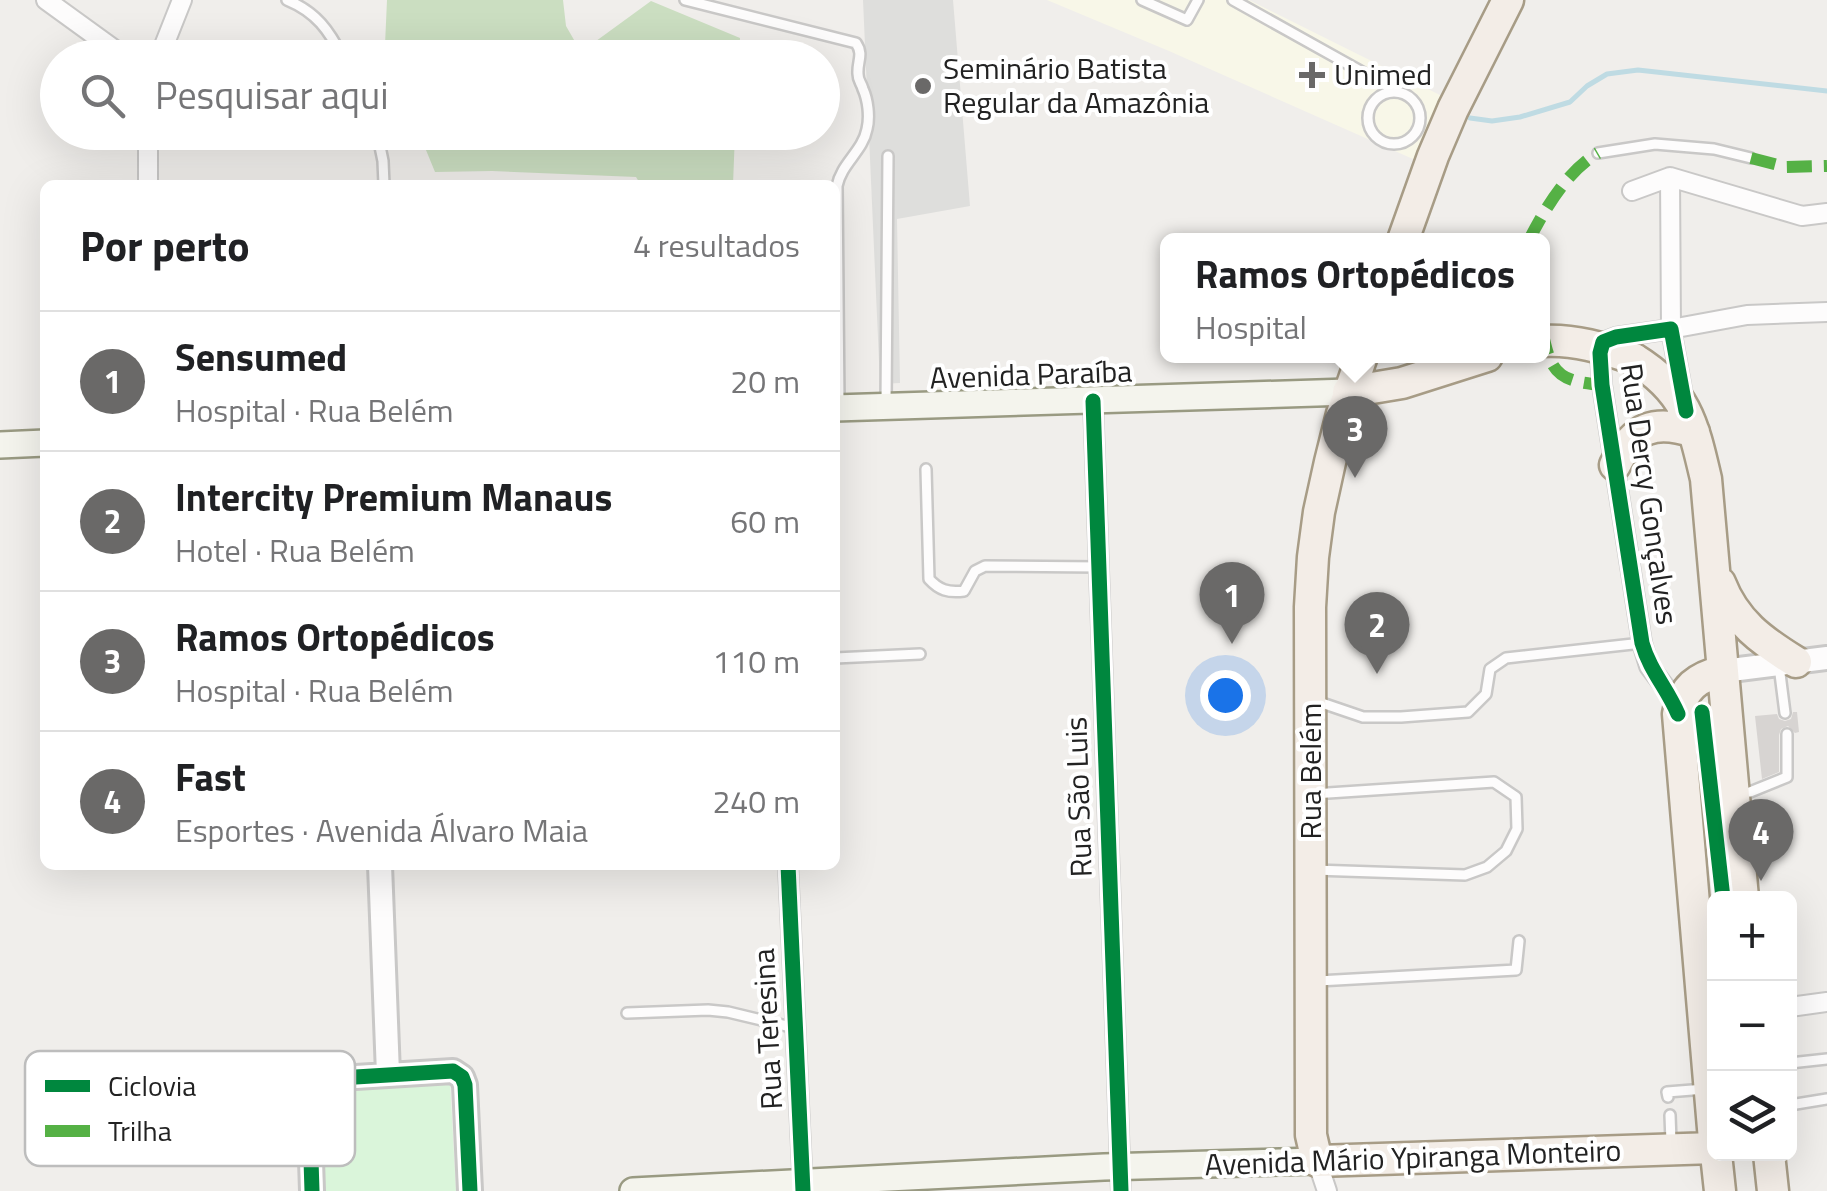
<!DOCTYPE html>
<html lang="pt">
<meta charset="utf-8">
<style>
body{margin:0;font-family:"Titillium Web",sans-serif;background:#f2f2f2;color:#202124}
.controls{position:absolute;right:30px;bottom:30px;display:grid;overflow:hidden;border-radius:15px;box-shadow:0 10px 40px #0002}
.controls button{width:90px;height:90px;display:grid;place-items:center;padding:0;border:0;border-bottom:2px solid #e0e0e0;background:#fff;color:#202124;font:50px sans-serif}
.you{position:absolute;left:1225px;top:695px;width:35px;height:35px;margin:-25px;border:8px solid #fff;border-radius:50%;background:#1a73e8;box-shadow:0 0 0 15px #1a73e833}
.badge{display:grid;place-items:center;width:65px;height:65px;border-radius:50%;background:#6a6968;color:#fff;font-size:32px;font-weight:700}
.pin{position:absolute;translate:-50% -82px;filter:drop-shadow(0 2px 5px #0008)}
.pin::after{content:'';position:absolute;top:52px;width:35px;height:30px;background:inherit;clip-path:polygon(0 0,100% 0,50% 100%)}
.popup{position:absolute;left:1160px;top:233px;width:390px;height:130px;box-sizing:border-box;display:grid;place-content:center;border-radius:15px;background:#fff;filter:drop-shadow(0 2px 8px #0005);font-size:32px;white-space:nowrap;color:#757577}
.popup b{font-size:38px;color:#202124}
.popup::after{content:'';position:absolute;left:50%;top:100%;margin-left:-20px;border:20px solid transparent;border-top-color:#fff}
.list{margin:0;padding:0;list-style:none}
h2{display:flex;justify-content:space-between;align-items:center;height:130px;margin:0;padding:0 40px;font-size:42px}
h2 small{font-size:32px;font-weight:400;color:#757577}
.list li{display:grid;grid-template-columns:65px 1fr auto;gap:30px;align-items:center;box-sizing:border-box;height:140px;padding:0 40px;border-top:2px solid #e0e0e0}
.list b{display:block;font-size:38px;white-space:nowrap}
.list p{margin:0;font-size:32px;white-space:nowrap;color:#757577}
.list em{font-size:32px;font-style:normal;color:#757577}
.icon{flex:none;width:55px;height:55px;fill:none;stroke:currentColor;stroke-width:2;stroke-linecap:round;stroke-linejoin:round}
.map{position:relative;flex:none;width:1827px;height:1191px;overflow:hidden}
.search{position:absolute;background:#fff;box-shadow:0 10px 40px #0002;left:40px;top:40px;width:800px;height:110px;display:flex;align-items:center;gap:25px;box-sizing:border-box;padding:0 35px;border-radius:55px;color:#757577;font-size:38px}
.panel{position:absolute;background:#fff;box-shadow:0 10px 40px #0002;left:40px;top:180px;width:800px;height:690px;border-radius:15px}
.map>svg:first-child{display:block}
.education{fill:#f8f7e8}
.religious{fill:#dededc}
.forest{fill:#cbdec1}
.park{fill:#daf5da}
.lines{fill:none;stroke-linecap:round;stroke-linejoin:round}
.stream{stroke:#bfdbe3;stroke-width:5}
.building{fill:#d7d4d2}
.service-casing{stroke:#c9c8c7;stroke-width:14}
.minor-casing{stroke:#c9c8c7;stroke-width:22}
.tertiary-casing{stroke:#c9c8c7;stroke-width:28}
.secondary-casing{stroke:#999a82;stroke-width:30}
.primary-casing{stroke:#a79c86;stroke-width:35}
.service{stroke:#fdfcfc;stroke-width:9}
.minor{stroke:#fdfcfc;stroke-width:18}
.tertiary{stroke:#fdfcfc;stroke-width:22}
.secondary{stroke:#f4f4ed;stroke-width:25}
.primary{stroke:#f3ede7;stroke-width:30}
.primary-bridge-casing{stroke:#a79c86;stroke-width:35;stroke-linecap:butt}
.primary-bridge{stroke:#f3ede7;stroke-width:30}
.quiet{stroke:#55b145;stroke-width:12;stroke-dasharray:25 12;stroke-linecap:butt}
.cycleway-casing{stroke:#fff;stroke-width:21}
.cycleway{stroke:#00873e;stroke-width:15}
.poi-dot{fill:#6a6968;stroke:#fff;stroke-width:4}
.labels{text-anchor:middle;stroke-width:8;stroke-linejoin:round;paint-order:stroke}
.poi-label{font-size:30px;fill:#222;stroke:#fff;text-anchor:start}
.street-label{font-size:30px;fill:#222;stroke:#fff}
.key{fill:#fff;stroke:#bdbdbd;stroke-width:2.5}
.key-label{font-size:28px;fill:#222}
</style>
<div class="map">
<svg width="1827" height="1191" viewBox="0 0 1827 1191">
<rect width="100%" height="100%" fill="#f0eeeb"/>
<path class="education" d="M 1047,0 L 1249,0 L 1450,100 L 1422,163 L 1169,51 Z"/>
<path class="religious" d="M 863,0 L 953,0 L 970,206 L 897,219 L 900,383 L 880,384 Z"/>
<path class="forest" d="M 387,0 L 563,0 L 566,26 L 581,52 L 651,1 L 740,38 L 739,57 L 390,57 L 385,45 Z
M 419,133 L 735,133 L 733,185 L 641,185 L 636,177 L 492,171 L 435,172 Z"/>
<path class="park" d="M 450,1082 L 456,1191 L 323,1191 L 317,1089 Z"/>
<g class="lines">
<path class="stream" d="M 1470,118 L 1492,121 L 1520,117 L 1570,102 L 1587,86 L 1607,74 L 1638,70 L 1827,91"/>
</g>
<path class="building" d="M 1793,712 L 1797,712 L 1799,732 L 1795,733 L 1788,726 L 1781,729 L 1779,735 L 1779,772 L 1762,779 L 1755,716 L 1777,714 L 1779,719 L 1785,721 L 1791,719 Z"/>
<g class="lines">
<defs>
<path id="service" d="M 287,0 C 316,12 329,30 343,58
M 685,0 L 856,43 C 864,55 857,61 858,74 C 858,81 861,82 863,89 C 868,100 870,117 867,129 C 863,151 841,164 837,186 L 839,405
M 1142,0 L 1187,20 L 1198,0
M 1233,0 L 1398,92
M1368 118a26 26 0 1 1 52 0a26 26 0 1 1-52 0Z
M 227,132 L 244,135
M 377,132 L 383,161 L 384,185
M 1598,153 L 1655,144 L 1714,149 L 1751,158
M 886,403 L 888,156
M 926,469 L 929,579 C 939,590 948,593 964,591 L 975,571 L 985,566 L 1099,567
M 835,658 L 920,654
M 1779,666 L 1785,713
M 1316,701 L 1363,717 L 1401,717 L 1468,712 L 1486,694 L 1490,669 L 1506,658 L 1642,643
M 1737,793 L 1750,792 L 1787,777 L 1787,734
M 1313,794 L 1494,782 L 1516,797 L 1517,829 L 1506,851 L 1487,867 L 1465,875 L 1314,870
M 1318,981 L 1516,970 L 1519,941
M 627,1013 L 708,1010 L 728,1012 L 795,1028
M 1790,1063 L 1827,1059
M 1668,1097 L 1667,1092 L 1705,1089
M 1790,1105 L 1827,1099
M 1670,1115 L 1671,1142"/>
<path id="minor" d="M 46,0 L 126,58
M 159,58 L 182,0
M 148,132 L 148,185
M 1670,177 L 1671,329 L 1747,315 L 1827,312
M 1632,191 L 1670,177 L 1802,216 L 1827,213
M 1093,401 L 1121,1191
M 1677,711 L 1668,691 L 1649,666 L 1642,643 L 1602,385 L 1600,353 L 1603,342 L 1616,337 L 1671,329 L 1684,401
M 788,865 L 803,1191
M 1790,1007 L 1827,1002
M 1317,1161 L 1327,1191"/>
<path id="tertiary" d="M 1723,671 L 1827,658
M 380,865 L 388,1074
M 312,1191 L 309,1098 L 323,1079 L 453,1071 L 462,1077 L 465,1085 L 470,1191"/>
<path id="secondary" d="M 835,408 L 1348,392
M 0,445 L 45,443
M 633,1191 L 1104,1167 L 1317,1161"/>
<path id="primary" d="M 1403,240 L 1433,156 L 1453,109 L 1508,0
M 1362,356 L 1342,414 L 1330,462 L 1319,512 L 1313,557 L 1310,607 L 1311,1135 L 1317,1161 L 1714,1148
M 1634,359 C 1686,391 1693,423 1706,479 L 1743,898
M 1348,392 L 1402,383 L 1487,356
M 1615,465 C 1634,427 1654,419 1694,432
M 1720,583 C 1735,622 1762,641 1796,662
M 1714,1140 L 1678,714 C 1683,688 1697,677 1723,671
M 1716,1154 L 1720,1191
M 1769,1154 L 1773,1191"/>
</defs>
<use href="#service" class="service-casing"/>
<use href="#minor" class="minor-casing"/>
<use href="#tertiary" class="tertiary-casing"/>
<use href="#secondary" class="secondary-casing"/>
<use href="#primary" class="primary-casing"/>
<use href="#service" class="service"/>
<use href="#minor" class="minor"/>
<use href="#tertiary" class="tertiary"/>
<use href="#secondary" class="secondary"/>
<use href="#primary" class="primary"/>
<defs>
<path id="primary-bridge" d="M 1542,341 C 1574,339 1604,348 1634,359"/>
</defs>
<use href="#primary-bridge" class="primary-bridge-casing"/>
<use href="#primary-bridge" class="primary-bridge"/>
<path class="quiet" d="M 1751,158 L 1786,167 L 1827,166
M 1529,240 C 1545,209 1567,171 1598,153
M 1542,330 C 1551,374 1558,381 1602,385"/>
<defs>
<path id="cycleway" d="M 1093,401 L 1121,1191
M 1702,712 L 1723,898
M 1678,714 C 1667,688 1650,671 1642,643 L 1602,385 L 1600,353 L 1603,342 L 1616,337 L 1671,329 L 1686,411
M 788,865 L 803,1191
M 312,1191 L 309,1098 L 323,1079 L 453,1071 L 462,1077 L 465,1085 L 470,1191"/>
</defs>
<use href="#cycleway" class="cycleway-casing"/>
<use href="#cycleway" class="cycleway"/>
</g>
<g class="poi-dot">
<path d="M1307 60h10v10h10v10h-10v10h-10v-10h-10v-10h10z"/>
<circle cx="923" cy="86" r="10"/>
</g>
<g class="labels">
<g class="poi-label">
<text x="943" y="79">Seminário Batista<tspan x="943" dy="34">Regular da Amazônia</tspan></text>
<text x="1334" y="85">Unimed</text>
</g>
<g class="street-label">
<text transform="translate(1031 375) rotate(-2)" y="10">Avenida Paraíba</text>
<text transform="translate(1649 494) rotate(82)" y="10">Rua Dercy Gonçalves</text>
<text transform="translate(1311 771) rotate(-90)" y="10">Rua Belém</text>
<text transform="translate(1079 797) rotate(-92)" y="10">Rua São Luis</text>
<text transform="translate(768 1029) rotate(-93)" y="10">Rua Teresina</text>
<text transform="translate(1413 1158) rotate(-2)" y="10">Avenida Mário Ypiranga Monteiro</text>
</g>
</g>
<rect x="25" y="1051" width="330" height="115" rx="15" class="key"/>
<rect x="45" y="1080" width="45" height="12" fill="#00873e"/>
<rect x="45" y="1125" width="45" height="12" fill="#55b145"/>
<g class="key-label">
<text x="108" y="1096">Ciclovia</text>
<text x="108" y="1141">Trilha</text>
</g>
</svg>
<div class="controls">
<button>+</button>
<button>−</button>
<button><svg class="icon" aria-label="layers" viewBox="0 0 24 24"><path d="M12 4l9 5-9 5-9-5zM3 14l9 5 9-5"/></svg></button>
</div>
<div class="you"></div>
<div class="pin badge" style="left:1232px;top:644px">1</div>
<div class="pin badge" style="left:1377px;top:674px">2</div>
<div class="pin badge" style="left:1355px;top:478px">3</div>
<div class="popup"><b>Ramos Ortopédicos</b>Hospital</div>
<div class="pin badge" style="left:1761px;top:881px">4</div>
<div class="search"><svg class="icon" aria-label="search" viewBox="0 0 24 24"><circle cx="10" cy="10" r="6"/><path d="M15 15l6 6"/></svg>Pesquisar aqui</div>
<section class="panel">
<h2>Por perto<small>4 resultados</small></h2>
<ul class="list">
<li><span class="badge">1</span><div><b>Sensumed</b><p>Hospital · Rua Belém</p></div><em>20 m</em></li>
<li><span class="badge">2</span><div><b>Intercity Premium Manaus</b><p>Hotel · Rua Belém</p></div><em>60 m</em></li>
<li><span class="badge">3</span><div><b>Ramos Ortopédicos</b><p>Hospital · Rua Belém</p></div><em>110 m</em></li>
<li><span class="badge">4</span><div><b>Fast</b><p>Esportes · Avenida Álvaro Maia</p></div><em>240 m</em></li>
</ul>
</section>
</div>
